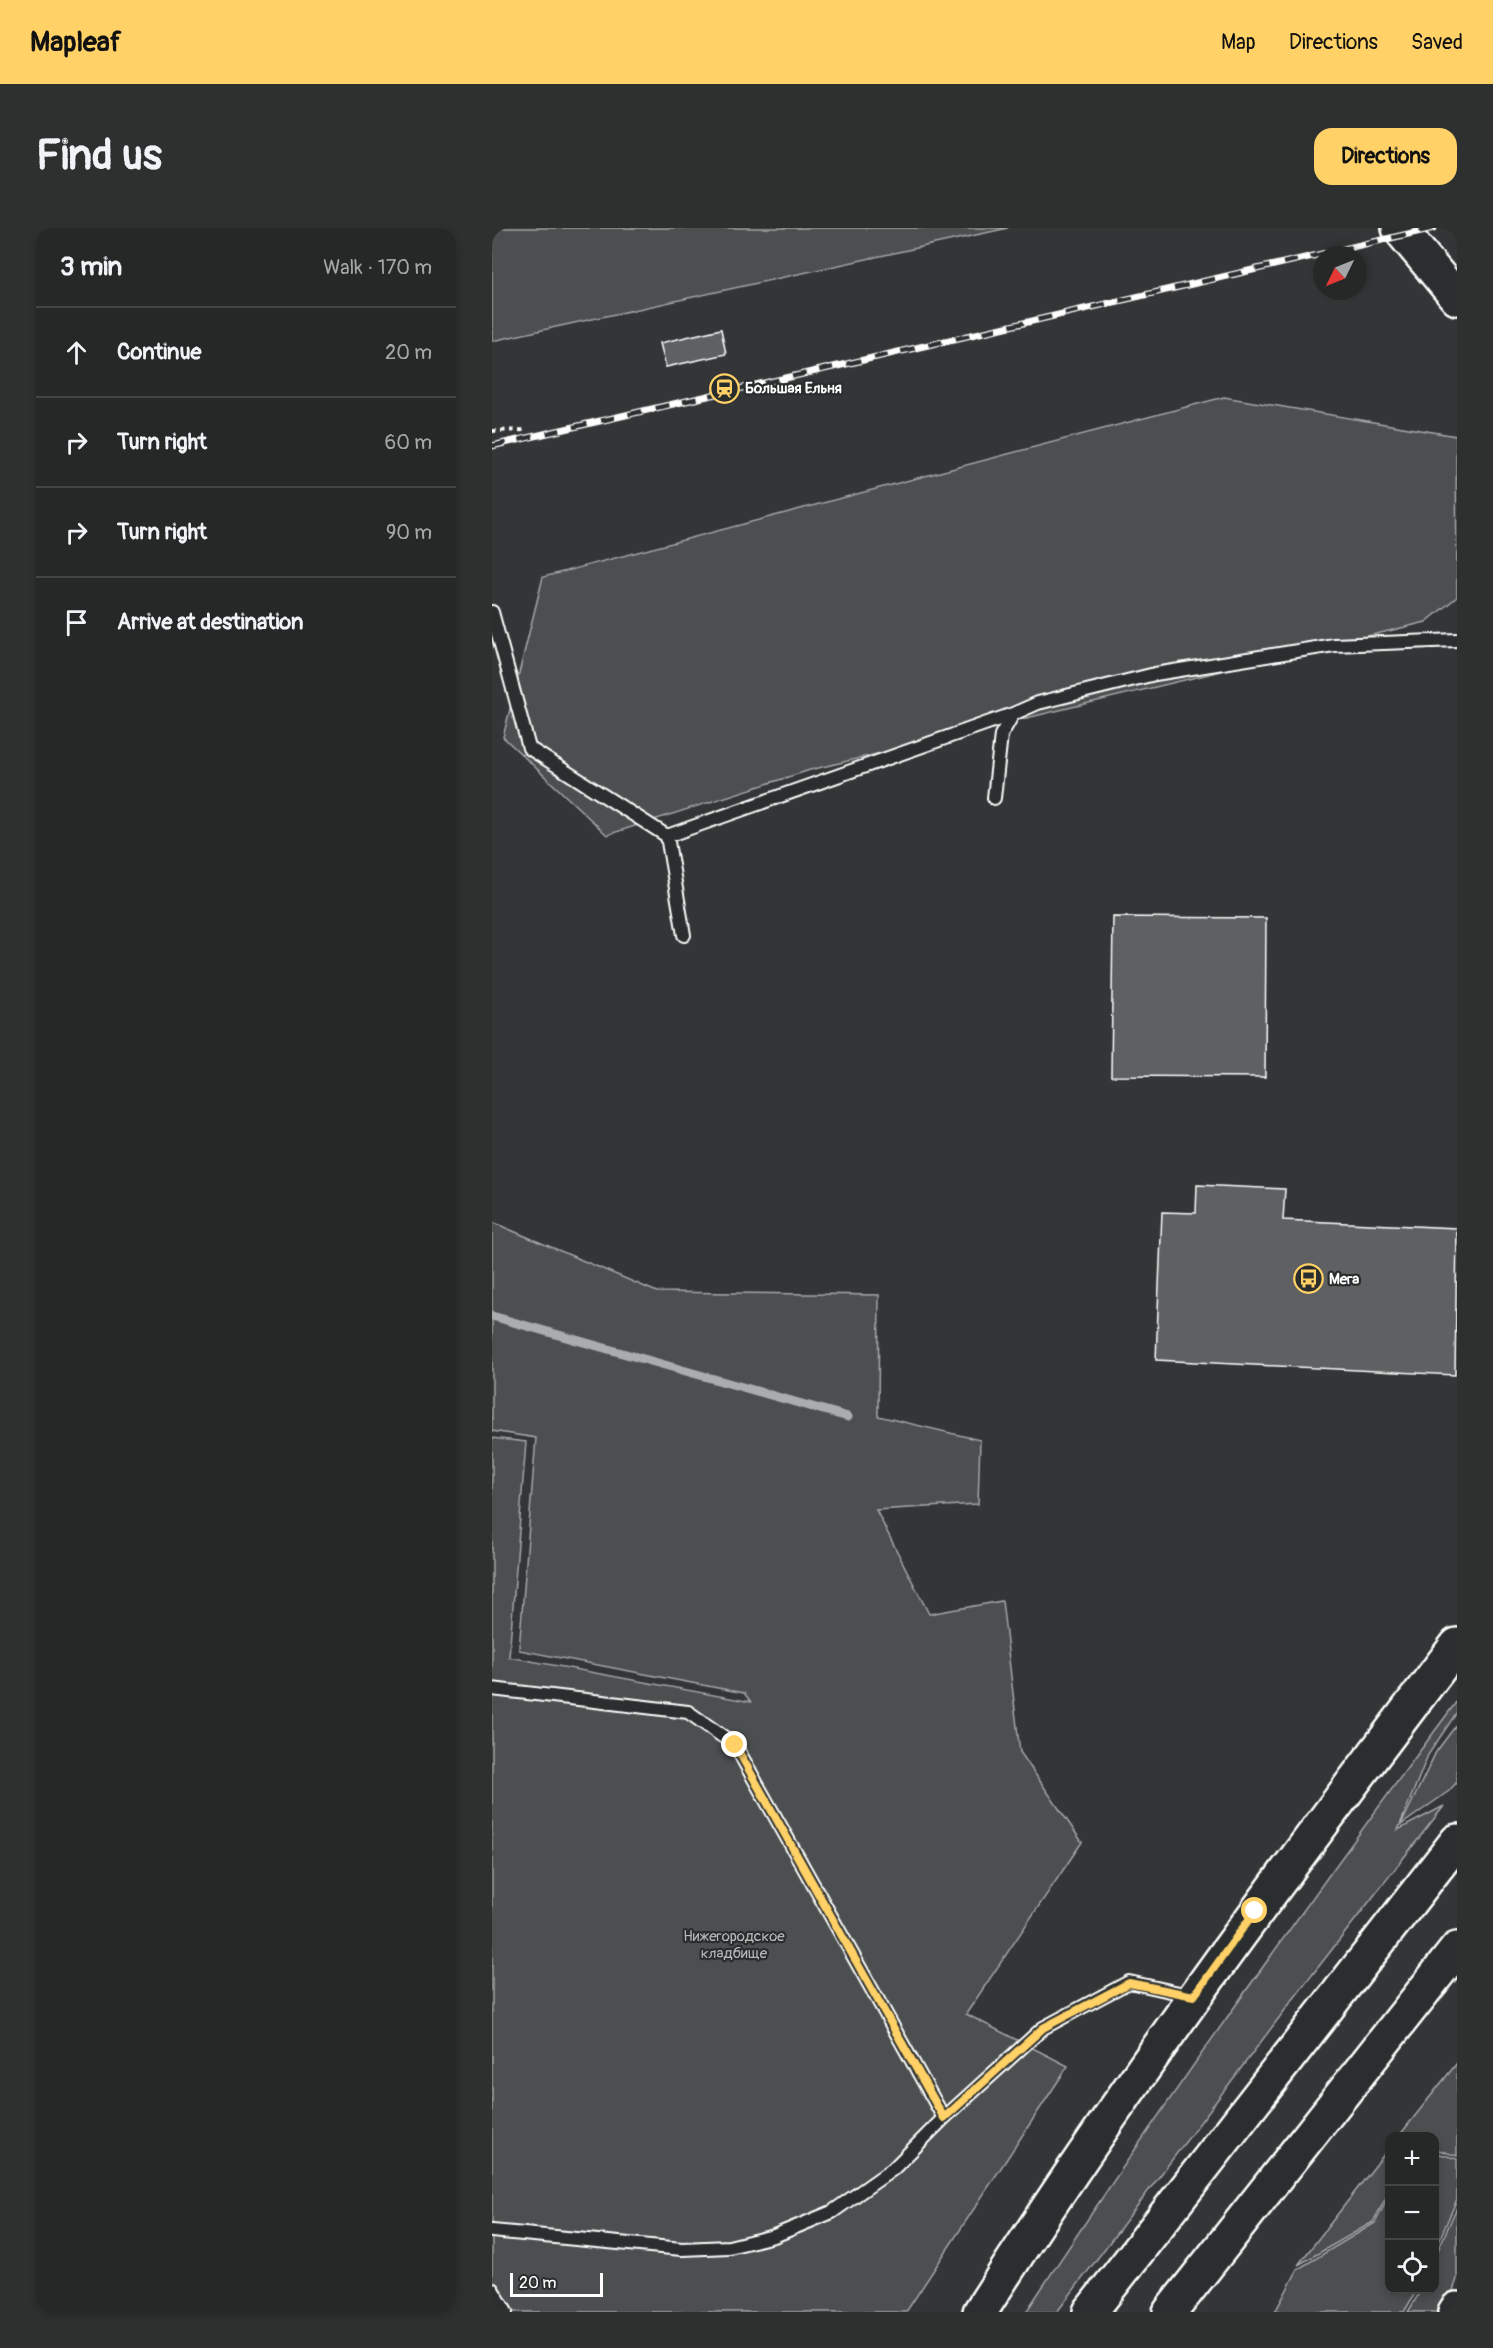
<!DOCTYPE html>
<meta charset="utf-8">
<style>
body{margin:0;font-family:Pangolin,sans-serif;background:#2e3030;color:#f1f3f6}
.controls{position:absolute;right:18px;bottom:18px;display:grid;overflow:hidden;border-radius:12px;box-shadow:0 3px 9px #0003}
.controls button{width:54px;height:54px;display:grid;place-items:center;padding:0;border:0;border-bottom:2px solid #424445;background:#262828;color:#f1f3f6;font:30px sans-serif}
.compass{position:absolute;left:821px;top:18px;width:54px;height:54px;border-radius:50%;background:#262828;box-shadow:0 3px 9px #0003;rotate:227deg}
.scale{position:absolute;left:18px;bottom:15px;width:93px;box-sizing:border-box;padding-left:6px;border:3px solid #fff;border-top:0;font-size:16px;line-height:21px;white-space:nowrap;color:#fff;-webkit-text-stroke:4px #2a2d2e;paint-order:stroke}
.stop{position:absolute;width:18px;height:18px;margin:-14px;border:4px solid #ffd166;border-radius:50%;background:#fff}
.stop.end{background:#ffd166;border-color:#fff;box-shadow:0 2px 6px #0008}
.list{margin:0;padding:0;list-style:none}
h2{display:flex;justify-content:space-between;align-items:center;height:78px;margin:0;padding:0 24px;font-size:26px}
h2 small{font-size:20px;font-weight:400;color:#a4a6a8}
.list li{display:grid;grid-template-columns:39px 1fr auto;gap:18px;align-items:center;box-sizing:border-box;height:90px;padding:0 24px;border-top:2px solid #424445}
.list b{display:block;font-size:22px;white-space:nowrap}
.list em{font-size:20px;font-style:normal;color:#a4a6a8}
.icon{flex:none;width:33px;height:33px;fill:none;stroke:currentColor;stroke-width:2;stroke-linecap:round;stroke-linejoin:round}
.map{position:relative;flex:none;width:965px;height:2084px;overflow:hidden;border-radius:18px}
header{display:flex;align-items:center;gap:36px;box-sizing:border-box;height:84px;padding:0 30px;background:#ffd166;color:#111}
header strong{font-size:28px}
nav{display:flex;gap:33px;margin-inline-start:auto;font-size:21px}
.intro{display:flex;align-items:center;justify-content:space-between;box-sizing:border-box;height:144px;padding:0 36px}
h1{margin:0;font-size:42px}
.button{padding:15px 27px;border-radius:18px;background:#ffd166;color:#111;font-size:21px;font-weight:700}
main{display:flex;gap:36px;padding:0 36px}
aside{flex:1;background:#262828;border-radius:18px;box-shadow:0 3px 9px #0003}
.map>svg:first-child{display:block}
.green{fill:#4c4f50;stroke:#a6a7a8;stroke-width:1.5}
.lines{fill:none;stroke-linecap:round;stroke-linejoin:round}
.stream{stroke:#abacad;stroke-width:9}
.building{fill:#5f6162;stroke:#fff;stroke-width:1.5}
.service-casing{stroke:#fff;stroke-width:16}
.secondary-casing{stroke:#fff;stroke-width:38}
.primary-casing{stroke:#fff;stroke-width:38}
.path{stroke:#fff;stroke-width:4;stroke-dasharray:4.5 4.5;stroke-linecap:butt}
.service{stroke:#2a2d2e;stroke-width:12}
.secondary{stroke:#2a2d2e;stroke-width:33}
.primary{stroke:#2a2d2e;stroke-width:33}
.rail-casing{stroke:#fff;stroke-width:7}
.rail{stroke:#2a2d2e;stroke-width:4.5;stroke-dasharray:14;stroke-linecap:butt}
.route{stroke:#ffd166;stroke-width:8}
.labels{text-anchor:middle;stroke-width:4.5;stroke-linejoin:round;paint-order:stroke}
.poi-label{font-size:15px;font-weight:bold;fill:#fff;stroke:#2a2d2e;text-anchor:start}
.park-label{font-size:15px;fill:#b7b9b9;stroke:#2a2d2e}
</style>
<header>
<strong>Mapleaf</strong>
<nav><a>Map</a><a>Directions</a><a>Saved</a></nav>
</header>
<div class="intro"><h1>Find us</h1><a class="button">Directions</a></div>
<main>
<aside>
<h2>3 min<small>Walk · 170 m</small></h2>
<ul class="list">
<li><svg class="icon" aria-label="ahead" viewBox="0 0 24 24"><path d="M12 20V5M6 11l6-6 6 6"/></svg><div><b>Continue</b></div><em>20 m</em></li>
<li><svg class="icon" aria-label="right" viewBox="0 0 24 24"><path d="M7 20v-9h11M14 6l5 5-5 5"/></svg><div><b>Turn right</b></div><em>60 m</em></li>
<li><svg class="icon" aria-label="right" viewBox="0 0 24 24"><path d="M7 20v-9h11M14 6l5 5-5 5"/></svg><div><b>Turn right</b></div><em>90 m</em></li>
<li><svg class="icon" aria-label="arrive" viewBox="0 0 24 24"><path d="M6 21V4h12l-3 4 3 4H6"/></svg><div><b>Arrive at destination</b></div></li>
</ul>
</aside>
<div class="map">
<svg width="965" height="2084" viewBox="0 0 965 2084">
<rect width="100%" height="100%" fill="#333536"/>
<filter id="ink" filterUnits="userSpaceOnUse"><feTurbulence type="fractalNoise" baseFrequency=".0167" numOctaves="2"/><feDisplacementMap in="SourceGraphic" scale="12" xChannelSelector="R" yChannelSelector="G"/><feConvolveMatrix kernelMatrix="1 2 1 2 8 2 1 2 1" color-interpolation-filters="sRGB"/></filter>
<g filter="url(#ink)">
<path class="green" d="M 0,0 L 516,0 L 0,113 Z
M 732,169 L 964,208 L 965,369 L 934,394 L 318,542 L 115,607 L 11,509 L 51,349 Z
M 0,994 L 165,1064 L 387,1067 L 386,1188 L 488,1212 L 486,1276 L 384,1282 L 437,1386 L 510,1373 L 528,1524 L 590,1614 L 474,1786 L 576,1838 L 414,2084 L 0,2084 L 0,1210 L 34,1214 L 17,1429 L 259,1474 L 252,1465 L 27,1422 L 44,1210 L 0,1203 Z
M 965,1473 L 965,1484 L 936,1527 L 906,1602 L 952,1578 L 799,1774 L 565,2084 L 534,2084 C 671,1875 816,1673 965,1473 Z
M 965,1496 L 965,1554 L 957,1563 L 909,1597 L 944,1524 Z
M 965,1835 L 965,1928 L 943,1921 L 942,1908 L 907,1908 Z
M 897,1920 L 897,1964 L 881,1994 L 806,2037 Z
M 942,1924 L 965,1931 L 965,1971 L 943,2022 Z
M 897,1968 L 898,2062 L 925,2062 L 912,2084 L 783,2084 L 806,2041 L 883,1995 Z
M 965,1979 L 965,2051 L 955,2081 L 953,2084 L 916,2084 L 929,2062 L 942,2062 L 943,2029 Z"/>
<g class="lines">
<path class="stream" d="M 0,1088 L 356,1189"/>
</g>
<path class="building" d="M 229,101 L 234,126 L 174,139 L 168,115 Z
M 621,689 L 774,690 L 773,849 L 619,848 Z
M 705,957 L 793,961 L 791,992 L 965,1000 L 963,1147 L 664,1132 L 670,984 L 704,985 Z"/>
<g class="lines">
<defs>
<path id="service" d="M 0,384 L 37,520 L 175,608 L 521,486
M 502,570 L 509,507 L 521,486 L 546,475 L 663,446 L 842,417 L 965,412
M 175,608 L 192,707
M 0,1461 L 196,1484 L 243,1517 L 452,1890
M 0,2003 L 190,2021 L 237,2019 L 282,2008 L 340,1984 L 401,1941 L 452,1890 L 551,1800 L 637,1754 L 701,1768
M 0,2061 L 14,2084"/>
<path id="secondary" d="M 907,0 L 965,70
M 488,2084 C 635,1853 799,1635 965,1417
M 963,2084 L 965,2081"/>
<path id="primary" d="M 598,2084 L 965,1613
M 678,2084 L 965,1721"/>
</defs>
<use href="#service" class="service-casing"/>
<use href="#secondary" class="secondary-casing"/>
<use href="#primary" class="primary-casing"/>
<path class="path" d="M 0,203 L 36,202"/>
<use href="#service" class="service"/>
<use href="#secondary" class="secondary"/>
<use href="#primary" class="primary"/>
<defs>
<path id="rail" d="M 0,218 L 942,0"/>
</defs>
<use href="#rail" class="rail-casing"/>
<use href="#rail" class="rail"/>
</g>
</g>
<g class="lines" filter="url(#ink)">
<path class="route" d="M 243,1517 L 452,1890 L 551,1800 L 637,1755 L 702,1768 L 763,1683"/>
</g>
<defs>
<symbol id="station-ring" viewBox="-11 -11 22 22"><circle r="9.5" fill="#2a2d2e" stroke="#ffd166" stroke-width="1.5"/><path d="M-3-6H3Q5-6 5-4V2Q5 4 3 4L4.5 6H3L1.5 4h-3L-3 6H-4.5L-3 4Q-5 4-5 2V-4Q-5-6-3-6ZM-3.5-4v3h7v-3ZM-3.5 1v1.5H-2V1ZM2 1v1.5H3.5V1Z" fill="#ffd166"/></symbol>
<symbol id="bus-ring" viewBox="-11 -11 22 22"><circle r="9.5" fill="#2a2d2e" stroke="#ffd166" stroke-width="1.5"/><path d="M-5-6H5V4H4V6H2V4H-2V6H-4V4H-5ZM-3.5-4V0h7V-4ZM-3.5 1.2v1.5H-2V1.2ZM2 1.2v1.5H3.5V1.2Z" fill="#ffd166"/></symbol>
</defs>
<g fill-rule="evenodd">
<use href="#station-ring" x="216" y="144" width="33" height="33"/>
<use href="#bus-ring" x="800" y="1034" width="33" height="33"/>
</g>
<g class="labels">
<g class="poi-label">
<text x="253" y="165">Большая Ельня</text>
<text x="837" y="1056">Мега</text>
</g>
<g class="park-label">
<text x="242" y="1713">Нижегородское<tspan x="242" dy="17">кладбище</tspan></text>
</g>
</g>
</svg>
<div class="controls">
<button>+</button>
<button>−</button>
<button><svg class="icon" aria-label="locate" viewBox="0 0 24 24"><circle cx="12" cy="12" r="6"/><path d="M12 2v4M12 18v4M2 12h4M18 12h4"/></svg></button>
</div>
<svg class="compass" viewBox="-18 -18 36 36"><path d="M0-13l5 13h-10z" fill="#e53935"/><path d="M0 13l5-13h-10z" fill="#a4a6a8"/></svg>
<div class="scale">20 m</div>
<div class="stop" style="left:763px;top:1683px"></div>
<div class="stop end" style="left:243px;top:1517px"></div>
</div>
</main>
